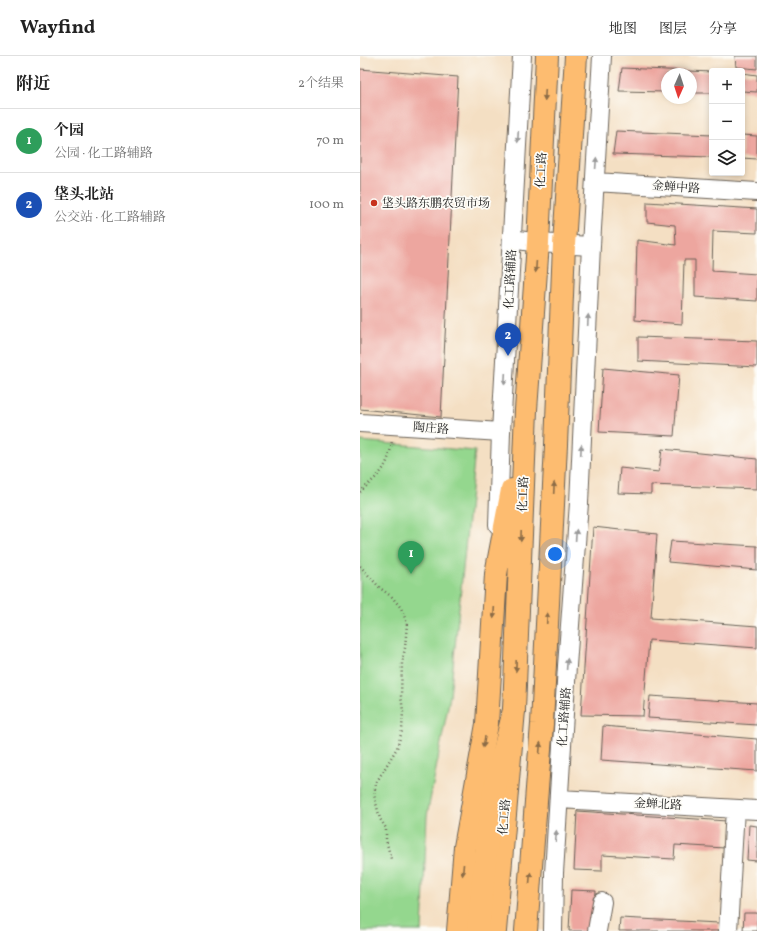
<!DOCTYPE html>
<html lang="zh">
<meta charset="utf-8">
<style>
body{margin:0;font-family:Vollkorn,"Noto Serif SC",serif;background:#f2f2f2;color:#222}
.controls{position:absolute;right:12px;top:12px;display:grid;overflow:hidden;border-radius:4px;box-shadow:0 2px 6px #0003}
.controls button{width:36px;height:36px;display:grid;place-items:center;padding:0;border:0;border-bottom:1px solid #e0e0e0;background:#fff;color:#222;font:20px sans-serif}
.compass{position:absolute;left:301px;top:12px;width:36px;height:36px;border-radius:50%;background:#fff;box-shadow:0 2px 6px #0003;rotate:183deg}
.you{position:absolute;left:195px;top:498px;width:14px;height:14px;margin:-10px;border:3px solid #fff;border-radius:50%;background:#1a73e8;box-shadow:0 0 0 6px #1a73e833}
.badge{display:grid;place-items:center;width:26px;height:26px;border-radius:50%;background:#c8321e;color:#fff;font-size:13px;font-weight:700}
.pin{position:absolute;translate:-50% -33px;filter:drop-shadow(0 1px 2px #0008)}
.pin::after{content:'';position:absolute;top:21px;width:14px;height:12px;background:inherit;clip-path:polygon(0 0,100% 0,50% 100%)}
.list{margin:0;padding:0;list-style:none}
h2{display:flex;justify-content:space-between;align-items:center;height:52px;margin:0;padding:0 16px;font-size:17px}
h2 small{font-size:13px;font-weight:400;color:#767676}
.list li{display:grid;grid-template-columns:26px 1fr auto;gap:12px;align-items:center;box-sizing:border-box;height:64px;padding:0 16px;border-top:1px solid #e0e0e0}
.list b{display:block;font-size:15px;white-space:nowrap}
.list p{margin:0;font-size:13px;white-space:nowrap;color:#767676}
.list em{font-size:13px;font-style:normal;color:#767676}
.icon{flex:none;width:22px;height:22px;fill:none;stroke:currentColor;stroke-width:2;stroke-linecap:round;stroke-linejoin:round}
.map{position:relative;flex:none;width:397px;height:875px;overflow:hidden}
header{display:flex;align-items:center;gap:24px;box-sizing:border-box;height:56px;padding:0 20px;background:#fff;border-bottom:1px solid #e0e0e0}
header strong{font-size:19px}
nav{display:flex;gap:22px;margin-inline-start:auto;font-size:14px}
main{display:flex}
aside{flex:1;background:#fff}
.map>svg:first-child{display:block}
.green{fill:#94d78e;stroke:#587a55}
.building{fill:#eda69f}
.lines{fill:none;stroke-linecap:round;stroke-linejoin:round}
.minor-casing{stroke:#686056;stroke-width:20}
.major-casing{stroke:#686056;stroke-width:24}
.highway-casing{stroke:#686056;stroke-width:24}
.path{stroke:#686056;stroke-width:2.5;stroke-dasharray:1 3;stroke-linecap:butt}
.minor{stroke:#fff;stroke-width:18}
.major{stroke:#fdbc6f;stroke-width:22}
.highway{stroke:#fdbc6f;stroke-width:22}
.oneway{fill:#8c6c46}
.oneway2{fill:#999}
.poi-dot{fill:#c8321e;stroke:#fdfcf7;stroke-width:1.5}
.labels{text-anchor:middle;stroke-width:3.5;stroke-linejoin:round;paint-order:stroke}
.street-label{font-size:12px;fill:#1c1c1c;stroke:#fdfcf7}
.poi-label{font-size:12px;fill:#1c1c1c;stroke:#fdfcf7;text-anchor:start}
</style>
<header>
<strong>Wayfind</strong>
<nav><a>地图</a><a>图层</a><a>分享</a></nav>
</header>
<main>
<aside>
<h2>附近<small>2个结果</small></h2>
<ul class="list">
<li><span class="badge" style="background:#2e9e5b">1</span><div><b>个园</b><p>公园 · 化工路辅路</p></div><em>70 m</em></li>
<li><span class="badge" style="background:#1a4fb4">2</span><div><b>垡头北站</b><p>公交站 · 化工路辅路</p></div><em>100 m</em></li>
</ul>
</aside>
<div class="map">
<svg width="397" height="875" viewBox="0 0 397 875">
<rect width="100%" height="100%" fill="#fdfcf7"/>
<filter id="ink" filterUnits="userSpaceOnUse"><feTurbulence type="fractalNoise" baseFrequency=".025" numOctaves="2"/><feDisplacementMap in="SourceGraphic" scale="8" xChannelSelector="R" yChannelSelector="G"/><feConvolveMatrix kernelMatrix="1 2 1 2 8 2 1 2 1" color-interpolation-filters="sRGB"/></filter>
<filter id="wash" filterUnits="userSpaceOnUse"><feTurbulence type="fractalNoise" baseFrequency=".012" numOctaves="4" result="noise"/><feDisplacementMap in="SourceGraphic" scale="16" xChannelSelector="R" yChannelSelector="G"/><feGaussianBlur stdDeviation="0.9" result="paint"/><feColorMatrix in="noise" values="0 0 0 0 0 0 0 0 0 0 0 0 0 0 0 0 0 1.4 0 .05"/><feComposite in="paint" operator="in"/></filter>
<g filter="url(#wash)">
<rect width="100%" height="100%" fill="#f4dfc3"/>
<path class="green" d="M 0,385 L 115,395 L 90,640 L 67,760 L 62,875 L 0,875 Z"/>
<g id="blocks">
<path class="building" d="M 375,0 L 397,0 L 397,13 L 376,11 Z
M 262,12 L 352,16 L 352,37 L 331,37 L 331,18 L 307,18 L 307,36 L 259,35 Z
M 0,13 L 98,21 L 81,361 L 0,353 Z
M 382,17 L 397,19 L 397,36 L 382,35 Z
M 256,75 L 352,79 L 352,101 L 253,98 Z
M 382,79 L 397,80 L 397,103 L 382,102 Z
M 287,146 L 397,153 L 397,177 L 353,175 L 352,215 L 397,218 L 397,245 L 335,241 L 335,204 L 324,204 L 322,268 L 275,264 L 277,184 L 316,189 L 315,169 L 287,166 Z
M 278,281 L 397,285 L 397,311 L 278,305 Z
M 243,312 L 319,319 L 314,380 L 239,376 Z
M 302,393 L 397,403 L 397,433 L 291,429 L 291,438 L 258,437 L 260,412 L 299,416 Z
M 233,471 L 297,478 L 291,562 L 397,570 L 397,592 L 289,584 L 283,660 L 221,659 Z
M 311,485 L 397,490 L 397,514 L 308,506 Z
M 290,640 L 397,647 L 397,669 L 288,662 Z
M 243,670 L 397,683 L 397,715 L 241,704 Z
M 217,755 L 367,765 L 365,792 L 315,789 L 314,803 L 242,799 L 242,815 L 214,814 Z
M 389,769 L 397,770 L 397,805 L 387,804 Z
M 211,834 L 236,835 L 233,875 L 209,875 Z
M 384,857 L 397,857 L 397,875 L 383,875 Z
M 260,862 L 359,867 L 359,875 L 259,875 Z"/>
</g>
</g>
<g filter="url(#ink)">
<use href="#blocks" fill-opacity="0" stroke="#686056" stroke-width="1"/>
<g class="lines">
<defs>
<path id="minor" d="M 235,126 L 397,136
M 152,183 L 178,187 L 231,190
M 0,367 L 141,376
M 138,469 L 141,376 L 162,0
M 199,743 L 397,754
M 193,875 L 194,817 L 207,610 L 219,447 L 231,190 L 242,0
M 237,875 L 242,846
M 368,875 L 375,753"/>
<path id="major" d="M 98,875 L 105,791 L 127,668 L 136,518 L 152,434
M 135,875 L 154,654 L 166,354 L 178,187 L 187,0
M 166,875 L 182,668 L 196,389 L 204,189 L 216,0"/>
<path id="highway" d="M 118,875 L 131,748 L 154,654"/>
</defs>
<use href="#minor" class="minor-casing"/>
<use href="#major" class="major-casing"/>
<use href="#highway" class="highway-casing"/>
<path class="path" d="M 0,436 C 7,429 20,419 24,411 C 29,403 31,393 32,384
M 0,510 L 20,532 L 32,541 L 41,552 L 47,567 L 45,592 L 42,607 L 41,640 L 43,655 L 42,675 L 37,692 L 16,727 L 14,739 L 20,763 L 26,772 L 26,784 L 31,803"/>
<use href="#minor" class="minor"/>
<use href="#major" class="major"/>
<use href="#highway" class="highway"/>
</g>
<defs><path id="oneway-solid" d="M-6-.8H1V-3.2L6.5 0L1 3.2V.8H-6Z"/></defs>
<g class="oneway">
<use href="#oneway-solid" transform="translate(185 39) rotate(93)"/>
<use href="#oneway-solid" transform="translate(176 211) rotate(94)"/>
<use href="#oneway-solid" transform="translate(194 432) rotate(-87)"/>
<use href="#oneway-solid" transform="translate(161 480) rotate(92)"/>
<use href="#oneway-solid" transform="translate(134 557) rotate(93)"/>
<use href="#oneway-solid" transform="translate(187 562) rotate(-87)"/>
<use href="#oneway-solid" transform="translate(156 610) rotate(92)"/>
<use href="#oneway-solid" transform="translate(124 686) rotate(100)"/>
<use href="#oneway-solid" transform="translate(180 692) rotate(-85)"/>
<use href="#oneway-solid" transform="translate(103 814) rotate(95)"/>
<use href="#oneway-solid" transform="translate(170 822) rotate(-85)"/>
</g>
<g class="oneway2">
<use href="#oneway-solid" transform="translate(158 81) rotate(93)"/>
<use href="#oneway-solid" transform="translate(236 107) rotate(-86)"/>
<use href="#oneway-solid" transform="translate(228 264) rotate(-87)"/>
<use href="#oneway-solid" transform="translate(145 323) rotate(93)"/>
<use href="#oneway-solid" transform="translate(221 394) rotate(-87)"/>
<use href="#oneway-solid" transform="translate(216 479) rotate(-86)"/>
<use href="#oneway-solid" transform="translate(207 608) rotate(-86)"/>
<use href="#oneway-solid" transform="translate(196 780) rotate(-86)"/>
</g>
</g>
<circle class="poi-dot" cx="14" cy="147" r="4"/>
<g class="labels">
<g class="street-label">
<text transform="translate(181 114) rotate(-87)" y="4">化工路</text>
<text transform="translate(316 131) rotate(4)" y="4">金蝉中路</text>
<text transform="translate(150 223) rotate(-87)" y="4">化工路辅路</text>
<text transform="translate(71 372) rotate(4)" y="4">陶庄路</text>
<text transform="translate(163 438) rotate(-88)" y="4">化工路</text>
<text transform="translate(204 661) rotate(-86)" y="4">化工路辅路</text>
<text transform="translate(298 748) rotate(3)" y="4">金蝉北路</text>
<text transform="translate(144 761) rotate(-85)" y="4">化工路</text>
</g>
<g class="poi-label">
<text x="22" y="151">垡头路东鹏农贸市场</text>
</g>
</g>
</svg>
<div class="controls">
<button>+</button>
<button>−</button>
<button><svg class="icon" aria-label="layers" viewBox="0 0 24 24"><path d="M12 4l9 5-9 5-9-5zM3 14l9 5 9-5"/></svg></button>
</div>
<svg class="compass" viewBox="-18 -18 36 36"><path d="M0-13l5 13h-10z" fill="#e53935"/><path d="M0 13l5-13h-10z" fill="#767676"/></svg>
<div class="you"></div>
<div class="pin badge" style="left:51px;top:518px;background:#2e9e5b">1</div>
<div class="pin badge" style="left:148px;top:300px;background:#1a4fb4">2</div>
</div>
</main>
